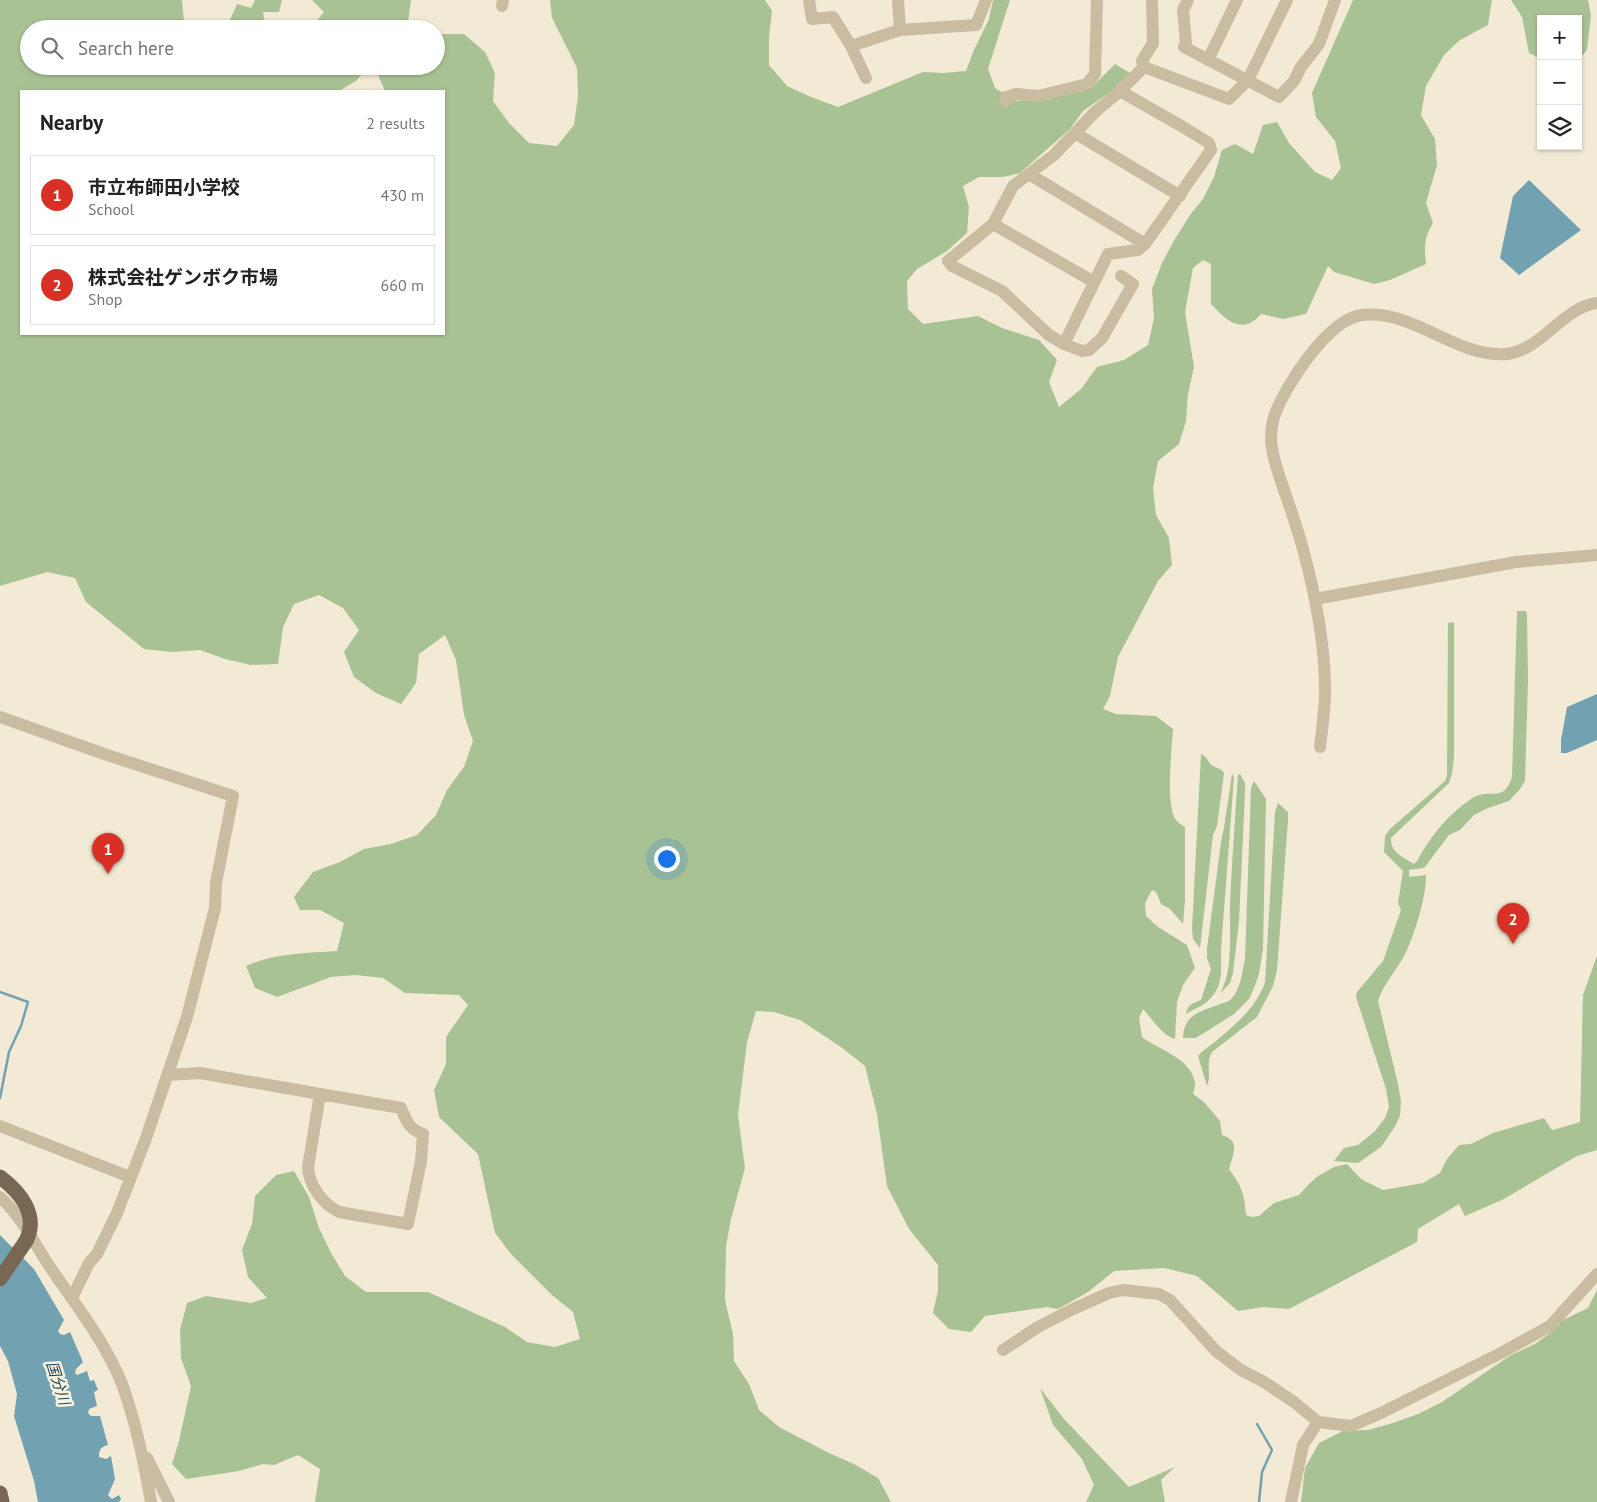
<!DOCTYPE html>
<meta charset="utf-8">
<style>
body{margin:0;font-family:"PT Sans","Noto Sans JP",sans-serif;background:#f6f6f6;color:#222}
.controls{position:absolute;right:15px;top:15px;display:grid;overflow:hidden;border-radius:0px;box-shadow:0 1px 4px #0004}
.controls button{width:45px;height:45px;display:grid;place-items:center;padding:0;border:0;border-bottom:1px solid #e0e0e0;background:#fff;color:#222;font:25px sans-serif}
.you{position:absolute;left:666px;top:858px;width:18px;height:18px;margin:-12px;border:4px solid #fff;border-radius:50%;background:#1a73e8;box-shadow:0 0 0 8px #1a73e833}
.badge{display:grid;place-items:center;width:32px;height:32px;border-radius:50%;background:#d93025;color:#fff;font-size:16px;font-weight:700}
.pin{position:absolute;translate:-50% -41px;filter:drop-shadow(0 1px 2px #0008)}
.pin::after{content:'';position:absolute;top:26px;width:18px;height:15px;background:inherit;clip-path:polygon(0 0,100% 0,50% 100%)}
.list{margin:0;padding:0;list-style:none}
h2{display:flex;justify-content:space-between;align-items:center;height:65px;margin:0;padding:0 20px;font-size:21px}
h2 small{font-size:16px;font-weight:400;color:#767676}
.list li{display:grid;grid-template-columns:32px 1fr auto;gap:15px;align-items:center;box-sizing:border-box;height:80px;margin:0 10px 10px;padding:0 10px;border:1px solid #e0e0e0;border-radius:0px}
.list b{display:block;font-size:19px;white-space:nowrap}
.list p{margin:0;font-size:16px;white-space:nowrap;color:#767676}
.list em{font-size:16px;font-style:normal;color:#767676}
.icon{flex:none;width:28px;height:28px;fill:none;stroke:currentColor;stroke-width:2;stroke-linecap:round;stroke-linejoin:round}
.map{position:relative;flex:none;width:1597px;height:1502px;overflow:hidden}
.search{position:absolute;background:#fff;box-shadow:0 1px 4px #0004;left:20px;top:20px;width:425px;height:55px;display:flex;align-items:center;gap:12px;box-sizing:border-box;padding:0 18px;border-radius:28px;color:#767676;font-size:19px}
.panel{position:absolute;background:#fff;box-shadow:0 1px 4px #0004;left:20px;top:90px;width:425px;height:245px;border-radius:0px}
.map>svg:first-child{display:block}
.green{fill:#a9c294}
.water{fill:#72a1b1}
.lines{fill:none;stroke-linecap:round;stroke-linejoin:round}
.stream{stroke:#72a1b1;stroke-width:2.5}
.minor{stroke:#cabca0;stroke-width:12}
.major{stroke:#776753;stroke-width:15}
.labels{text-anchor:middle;stroke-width:5;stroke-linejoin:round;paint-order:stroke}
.water-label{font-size:15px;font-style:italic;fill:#174657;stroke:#faf3e1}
</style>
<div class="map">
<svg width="1597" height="1502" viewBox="0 0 1597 1502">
<rect width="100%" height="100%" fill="#f2ead4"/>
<path class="green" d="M 0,0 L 182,0 L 184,21 L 187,29 L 29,29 L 29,66 L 369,66 L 356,81 L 339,91 L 21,91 L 21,334 L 444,334 L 444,91 L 385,91 L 374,66 L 436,66 L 436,34 L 464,34 L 485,52 L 495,73 L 493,101 L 509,123 L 529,143 L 557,146 L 574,125 L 578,96 L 577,68 L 552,18 L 550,0 L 765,0 L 772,11 L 769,37 L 769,65 L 787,86 L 811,97 L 838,107 L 923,72 L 943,73 L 966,71 L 973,52 L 989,19 L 993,0 L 1010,0 L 988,69 L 995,88 L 1016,101 L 1042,99 L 1090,89 L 1115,64 L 1130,73 L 1113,90 L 1083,111 L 1070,129 L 1020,173 L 1003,177 L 979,177 L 963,186 L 969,207 L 967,233 L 947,251 L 917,269 L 907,281 L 908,309 L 923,324 L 978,316 L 1002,328 L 1039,340 L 1057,360 L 1049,382 L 1059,407 L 1081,389 L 1097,367 L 1124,360 L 1148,345 L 1154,318 L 1152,289 L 1162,263 L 1175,239 L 1190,215 L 1203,199 L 1214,177 L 1222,150 L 1235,144 L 1253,154 L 1263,125 L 1277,122 L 1289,143 L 1315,172 L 1332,180 L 1341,168 L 1335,141 L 1316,117 L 1312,93 L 1353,0 L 1492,0 L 1488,25 L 1460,40 L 1444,55 L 1426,86 L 1421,115 L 1435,139 L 1437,165 L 1426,203 L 1433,223 C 1424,238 1424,246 1426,264 L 1390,280 L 1374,284 L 1334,272 L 1328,266 L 1306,314 L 1283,319 L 1261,314 C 1242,336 1226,320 1211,304 L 1211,264 L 1203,260 L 1193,268 L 1185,312 L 1194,367 L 1188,394 L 1186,421 L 1179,444 L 1158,461 L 1153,488 L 1156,515 L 1169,538 L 1172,565 L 1158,581 L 1118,657 L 1110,696 L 1103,709 L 1116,714 L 1156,716 L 1173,729 C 1172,747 1165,806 1176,820 C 1178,823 1182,825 1185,827 L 1185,900 L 1183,924 L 1170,909 L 1161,904 L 1156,892 L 1152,890 L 1145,903 L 1146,916 L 1158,927 L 1187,945 L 1195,968 L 1183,985 L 1177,1002 L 1175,1039 C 1163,1036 1152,1019 1143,1009 L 1139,1018 L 1142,1037 C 1158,1049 1192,1059 1195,1083 C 1195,1086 1194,1091 1193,1094 L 1204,1102 L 1220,1121 L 1222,1135 C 1241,1141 1233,1154 1229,1169 C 1242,1187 1244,1192 1246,1215 L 1252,1217 L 1259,1216 L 1274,1203 L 1299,1195 L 1308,1185 L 1318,1176 L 1334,1167 L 1347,1164 L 1361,1179 L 1383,1190 L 1423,1183 L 1440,1173 L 1447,1159 L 1459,1145 L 1471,1144 L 1493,1133 L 1544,1118 L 1551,1129 L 1553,1130 L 1580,1122 L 1583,995 L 1597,956 L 1597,1150 L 1577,1156 L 1502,1200 L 1465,1216 L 1459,1204 L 1418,1229 L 1417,1242 L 1289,1309 L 1263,1307 L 1238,1311 L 1197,1276 L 1164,1268 L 1114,1271 L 1088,1292 L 1058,1309 L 1047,1307 L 985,1316 L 971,1332 L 949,1329 L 933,1313 L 938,1291 L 938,1265 L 909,1229 L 887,1186 L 877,1114 L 865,1066 L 841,1047 L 800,1020 L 774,1012 L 756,1011 L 747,1042 L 738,1115 L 745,1168 L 731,1219 L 726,1246 L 725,1300 L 733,1334 L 734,1361 L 749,1384 L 759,1410 L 779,1427 L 829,1453 L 854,1464 L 878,1478 L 891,1502 L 315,1502 L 320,1469 L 298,1455 L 274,1465 L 263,1464 L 239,1471 L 186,1479 L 172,1464 L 179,1441 L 191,1386 L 181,1358 L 180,1330 L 187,1303 L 206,1296 L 251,1303 L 267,1298 L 248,1277 L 242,1250 L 252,1224 L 255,1196 L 276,1175 L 294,1171 L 309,1197 L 319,1228 L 331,1253 L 345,1276 L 366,1292 L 428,1292 L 505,1327 L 527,1342 L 555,1347 L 580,1339 L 573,1312 L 552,1295 L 511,1254 L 495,1233 L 478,1154 L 439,1117 L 434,1090 L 446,1064 L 446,1037 L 468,1005 L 459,995 L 405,993 L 383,978 L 356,975 L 331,977 L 277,997 L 255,988 L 246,966 C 275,953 306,953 337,951 L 344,923 L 320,910 L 300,910 L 294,897 L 313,872 L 340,862 L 364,849 L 391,844 L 417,835 L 436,815 L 447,790 L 464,767 L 473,741 L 464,715 L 456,660 L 445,635 L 419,654 L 416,683 L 401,704 L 376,693 L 354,677 L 344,652 L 359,630 L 343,608 L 319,595 L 294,604 L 283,627 L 278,664 L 251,665 L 225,659 L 200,650 L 172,652 L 144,649 L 86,602 L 75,578 L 47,572 L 0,586 Z
M 255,0 L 282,0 L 279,12 L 263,12 L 266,29 L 226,29 L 237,4 L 251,8 Z
M 312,0 L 411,0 L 407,29 L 310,29 L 324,12 Z
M 1511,0 L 1588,0 L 1591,16 L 1587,50 L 1578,61 L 1578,19 L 1541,19 L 1541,59 L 1529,53 L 1522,17 Z
M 1517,611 L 1526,611 L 1527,615 L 1528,681 L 1525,781 L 1520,789 L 1509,801 L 1488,808 L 1474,815 L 1460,830 L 1449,835 L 1424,868 L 1409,870 L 1409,877 L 1426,875 C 1427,894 1414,937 1405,954 C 1397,970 1383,984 1378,1001 L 1398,1084 L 1401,1101 L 1400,1115 L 1396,1125 L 1381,1147 L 1358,1163 L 1334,1161 L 1344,1148 L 1358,1145 L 1375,1131 L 1385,1118 L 1389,1107 L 1386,1089 L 1356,997 L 1357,992 L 1383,961 L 1401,910 L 1398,903 L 1403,871 L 1384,852 L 1385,836 L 1390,829 L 1445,781 L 1447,776 L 1448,623 L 1454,622 L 1454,757 L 1452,774 L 1449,783 L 1391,838 C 1390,852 1403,857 1414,864 L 1417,861 C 1431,836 1447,815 1471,799 C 1489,786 1503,805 1512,777 Z
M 1201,754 C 1209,758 1207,762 1213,766 C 1218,769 1221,768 1224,773 L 1217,826 L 1213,835 L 1200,948 L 1193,939 L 1192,929 Z
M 1232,774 L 1234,777 L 1221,950 C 1221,973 1224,989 1204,1004 C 1198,1008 1192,1010 1186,1014 C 1187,1005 1193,1003 1201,1000 L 1211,969 L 1207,958 L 1207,949 L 1221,842 L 1224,828 Z
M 1240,774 L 1245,783 L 1245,792 L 1239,922 L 1233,973 L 1230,983 L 1220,994 C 1234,969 1229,931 1230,903 C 1232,860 1235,818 1238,775 Z
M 1254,781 L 1266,799 L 1263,949 L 1259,974 L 1254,988 L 1249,999 L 1234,1014 L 1196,1038 L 1183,1038 C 1184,1014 1200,1012 1220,1004 C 1223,1003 1228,1002 1230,1000 C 1241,990 1242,972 1245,959 L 1251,788 Z
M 1278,803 L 1288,812 L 1288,820 L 1277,970 L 1273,986 L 1257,1017 L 1212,1052 C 1205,1064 1212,1075 1207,1086 L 1198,1056 C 1203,1050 1210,1046 1216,1041 C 1236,1024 1257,1007 1265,982 L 1275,812 Z
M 1597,1290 L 1597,1502 L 1301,1502 L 1305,1468 L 1319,1443 L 1343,1431 L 1368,1430 L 1393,1423 L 1418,1414 L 1442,1402 L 1511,1355 L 1535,1344 L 1553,1331 L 1563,1320 L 1588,1308 Z
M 1040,1388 L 1064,1419 L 1129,1487 L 1175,1467 L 1161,1480 L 1165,1502 L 1086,1502 L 1094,1485 L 1082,1459 L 1053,1425 Z"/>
<path class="water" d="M 1529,180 L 1581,230 L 1519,275 L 1500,258 L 1513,196 Z
M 1597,694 L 1597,740 L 1567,753 L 1561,753 L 1561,740 L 1567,707 Z
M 0,1235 L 34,1269 L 64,1320 L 58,1331 L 60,1334 L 64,1335 L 70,1332 L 83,1362 L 76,1369 L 75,1373 L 77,1375 L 87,1371 L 90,1381 L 94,1380 L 98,1390 L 94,1392 L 97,1406 L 89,1409 L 88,1413 L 91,1416 L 100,1416 L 108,1445 C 101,1447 99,1449 99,1457 L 106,1459 L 111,1456 L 115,1479 L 108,1495 L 112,1499 L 119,1495 L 121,1499 L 119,1502 L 38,1502 L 34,1481 L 14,1416 L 17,1394 L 8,1361 L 0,1346 Z"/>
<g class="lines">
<path class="stream" d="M 0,992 L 28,1002 L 21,1026 L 9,1052 L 0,1098
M 1257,1424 L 1272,1450 L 1262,1472 L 1259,1502"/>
<path class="minor" d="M 809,0 L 812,19 L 833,17 L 851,46 L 866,78
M 898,0 L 900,30
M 1188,0 L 1183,10 L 1186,43 L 1184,47 L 1279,97 L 1294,81 L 1301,67 L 1319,44 L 1335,0
M 502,6 L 503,0
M 851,46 L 900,30 L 976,25 L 986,0
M 1208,60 L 1237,0
M 1144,67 L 1229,99 L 1248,80 L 1287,0
M 1144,67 L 1142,61 L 1153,43 L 1152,0
M 1005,102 L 1006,97 L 1016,94 L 1038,96 L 1087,84 L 1095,74 L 1097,0
M 1075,133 L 1180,196
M 1029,174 L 1145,244
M 993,224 L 1094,282
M 1121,276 L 1133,284 L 1102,338 L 1089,350 L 1082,351 L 1064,344 L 1049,335 L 1002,291 L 952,266 L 948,261 L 993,224 L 1013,186 L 1054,155 L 1095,112 L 1120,91 L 1144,67
M 1064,344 L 1108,254 L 1138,250 L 1145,244 L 1211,150 L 1209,143 L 1183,127 L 1120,91
M 1315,599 L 1516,562 L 1597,555
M 0,717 L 107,755 L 233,796 L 216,883 L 215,908 L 187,1017 L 145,1141 L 117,1213 L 97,1254 L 89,1263 L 72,1298
M 1320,747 C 1322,731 1324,714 1325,698 C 1326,647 1316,597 1303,549 C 1297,527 1289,505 1282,484 C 1277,470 1272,455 1271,440 C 1271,433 1272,424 1274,417 C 1284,387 1328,319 1362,315 C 1414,309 1456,358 1506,354 C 1541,351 1563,307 1597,303
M 168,1075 L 200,1073 L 320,1094
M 320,1094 L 401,1108 C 407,1121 408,1129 423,1134 L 421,1161 L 408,1224 L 339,1212 C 323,1204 309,1186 308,1167 Z
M 0,1126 L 130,1177
M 0,1197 C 21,1216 33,1241 48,1264 C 74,1303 105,1341 122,1384 C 136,1422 144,1463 151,1502
M 1003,1350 L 1038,1327 L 1071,1310 L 1109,1293 L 1123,1290 L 1159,1294 L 1170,1300 L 1216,1351 L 1241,1370 L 1264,1382 L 1294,1402 L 1318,1422 L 1351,1426 L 1381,1413 L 1501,1353 L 1550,1326 L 1597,1274
M 147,1458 L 169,1502
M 1291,1502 L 1303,1445 L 1318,1422"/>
<path class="major" d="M 0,1177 C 20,1192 39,1215 26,1241 L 0,1279
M 0,1493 L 2,1502"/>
</g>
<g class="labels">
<g class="water-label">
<text transform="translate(58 1383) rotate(72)" y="5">国分川</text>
</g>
</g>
</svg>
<div class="controls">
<button>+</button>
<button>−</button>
<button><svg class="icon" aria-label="layers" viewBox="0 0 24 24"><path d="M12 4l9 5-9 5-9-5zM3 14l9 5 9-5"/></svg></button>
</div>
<div class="you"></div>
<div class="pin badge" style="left:108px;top:874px">1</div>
<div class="pin badge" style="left:1513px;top:944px">2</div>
<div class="search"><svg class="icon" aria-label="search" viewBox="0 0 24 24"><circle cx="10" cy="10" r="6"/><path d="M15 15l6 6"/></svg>Search here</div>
<section class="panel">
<h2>Nearby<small>2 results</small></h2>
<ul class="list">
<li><span class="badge">1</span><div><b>市立布師田小学校</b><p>School</p></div><em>430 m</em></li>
<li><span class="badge">2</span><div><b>株式会社ゲンボク市場</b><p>Shop</p></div><em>660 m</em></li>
</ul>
</section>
</div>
